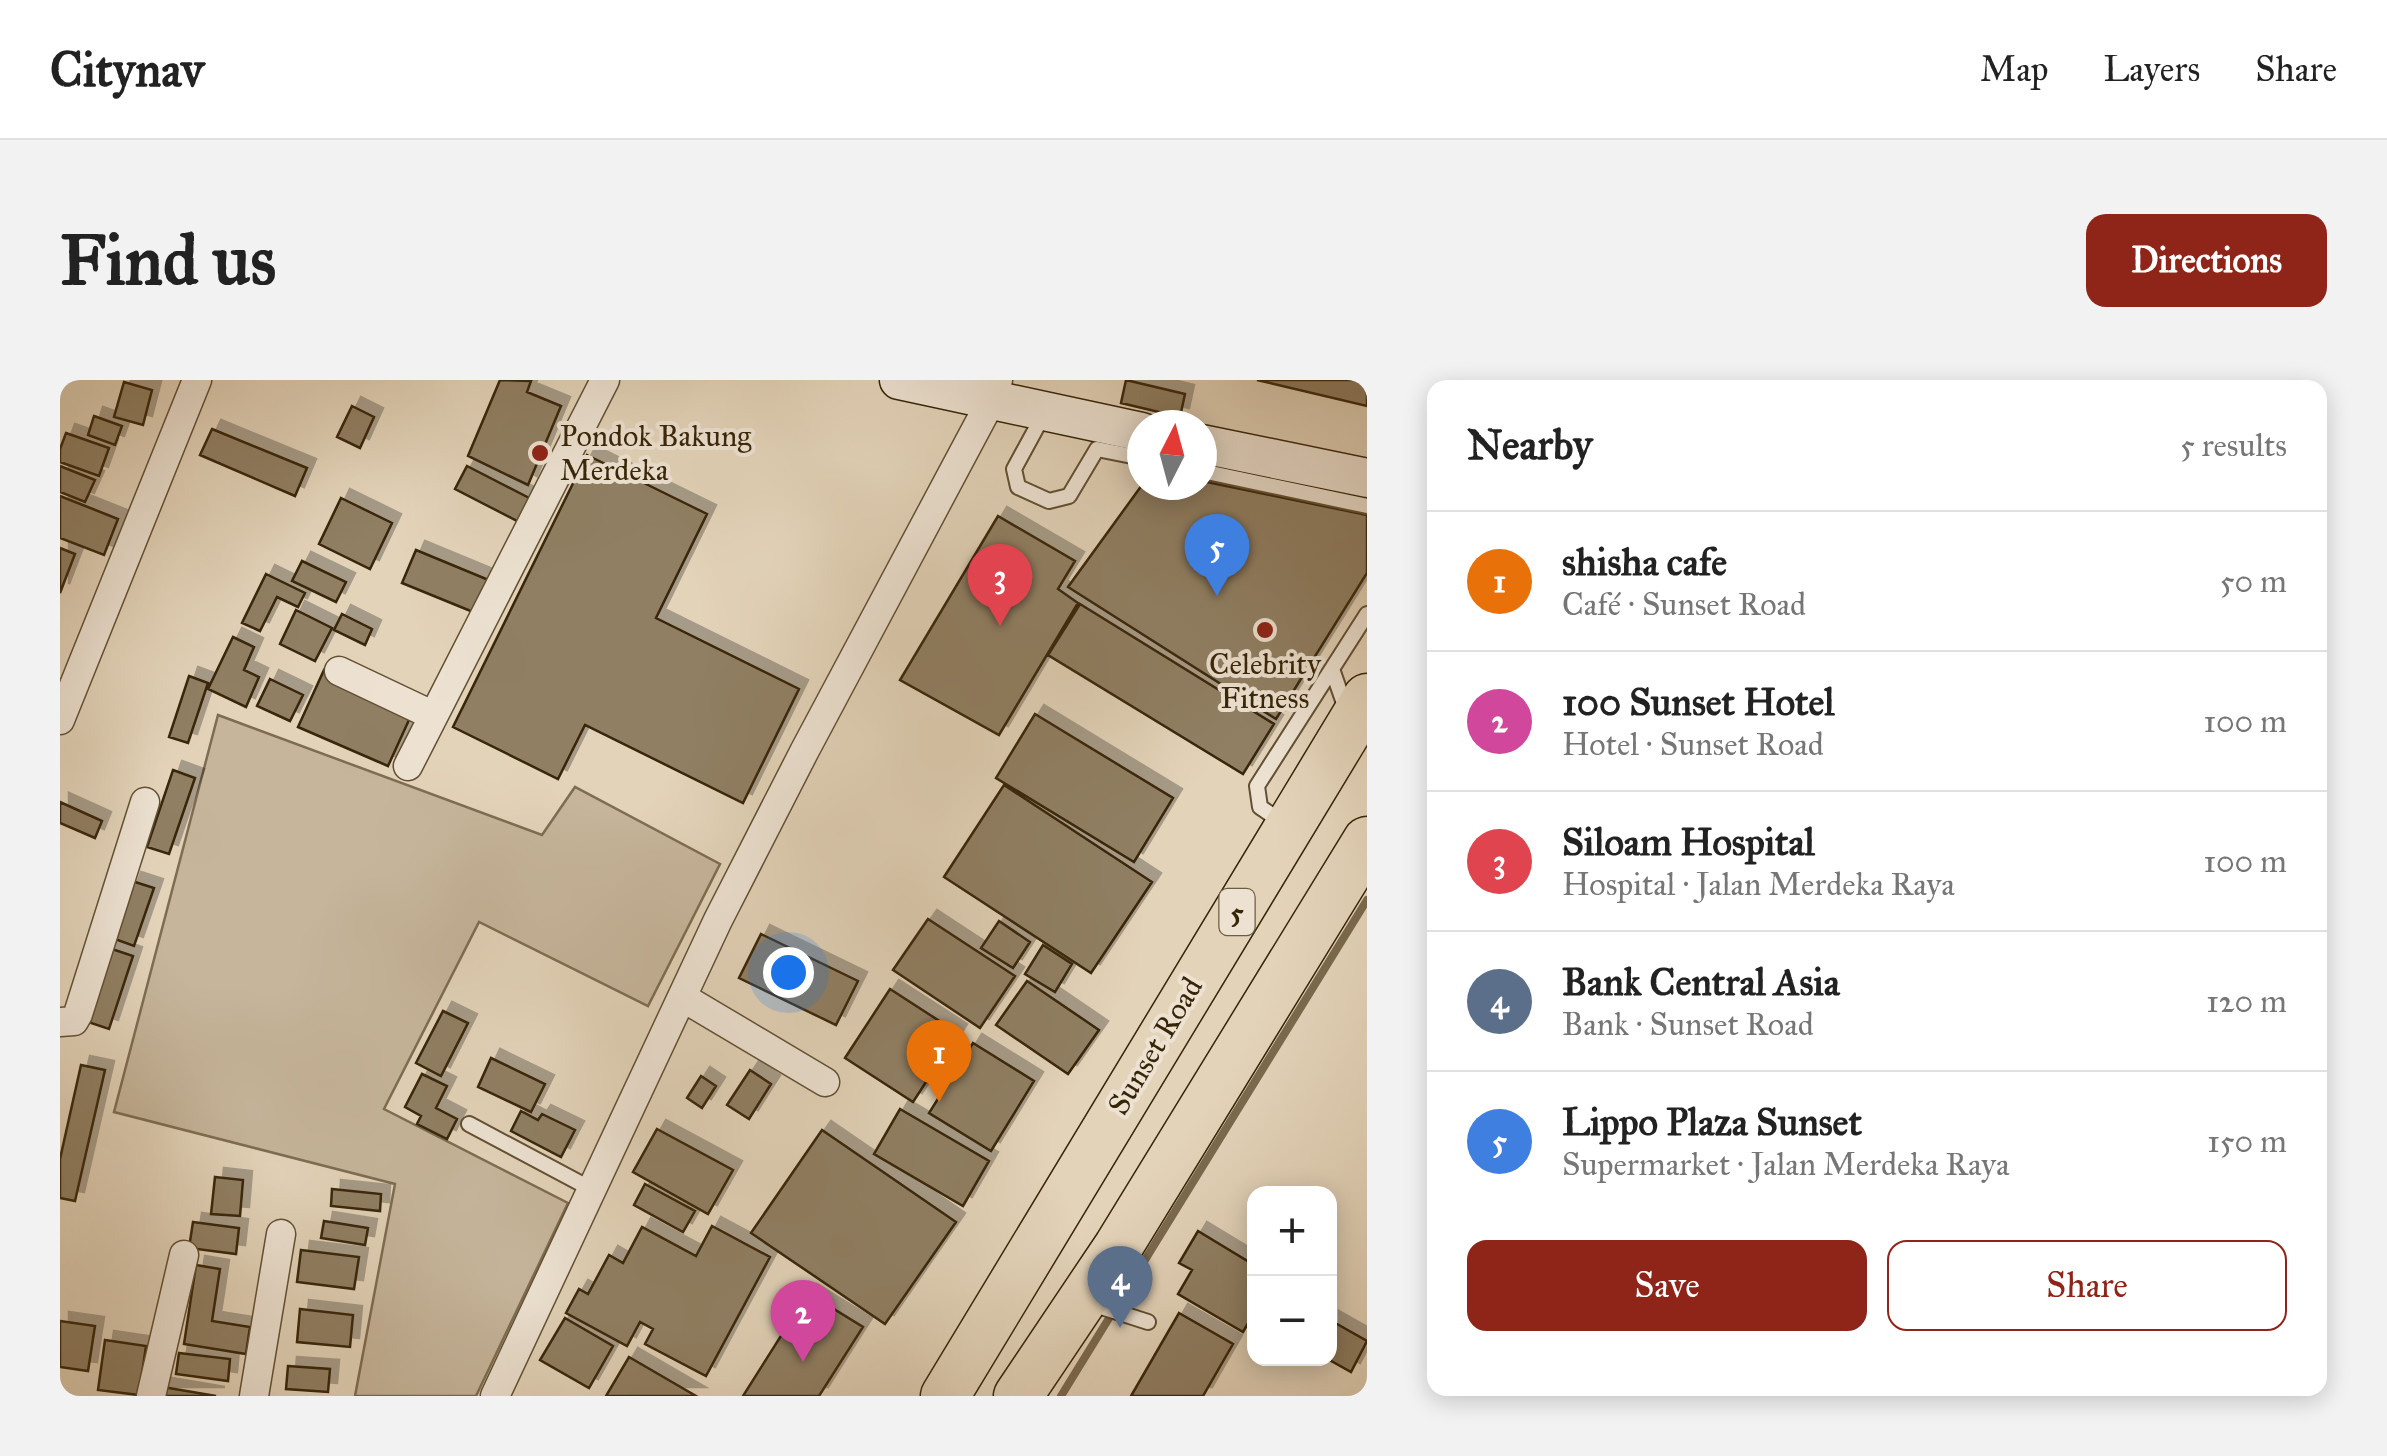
<!DOCTYPE html>
<meta charset="utf-8">
<style>
body{margin:0;font-family:"IM FELL Great Primer",serif;background:#f2f2f2;color:#222}
.controls{position:absolute;right:30px;bottom:30px;display:grid;overflow:hidden;border-radius:20px;box-shadow:0 5px 25px #0003}
.controls button{width:90px;height:90px;display:grid;place-items:center;padding:0;border:0;border-bottom:2px solid #e0e0e0;background:#fff;color:#222;font:50px sans-serif}
.compass{position:absolute;left:1067px;top:30px;width:90px;height:90px;border-radius:50%;background:#fff;box-shadow:0 5px 25px #0003;rotate:6deg}
.you{position:absolute;left:728px;top:592px;width:35px;height:35px;margin:-25px;border:8px solid #fff;border-radius:50%;background:#1a73e8;box-shadow:0 0 0 15px #1a73e833}
.badge{display:grid;place-items:center;width:65px;height:65px;border-radius:50%;background:#8f2418;color:#fff;font-size:32px;font-weight:700}
.pin{position:absolute;translate:-50% -82px;filter:drop-shadow(0 2px 5px #0008)}
.pin::after{content:'';position:absolute;top:52px;width:35px;height:30px;background:inherit;clip-path:polygon(0 0,100% 0,50% 100%)}
.list{margin:0;padding:0;list-style:none}
h2{display:flex;justify-content:space-between;align-items:center;height:130px;margin:0;padding:0 40px;font-size:42px}
h2 small{font-size:32px;font-weight:400;color:#767676}
.list li{display:grid;grid-template-columns:65px 1fr auto;gap:30px;align-items:center;box-sizing:border-box;height:140px;padding:0 40px;border-top:2px solid #e0e0e0}
.list b{display:block;font-size:38px;white-space:nowrap}
.list p{margin:0;font-size:32px;white-space:nowrap;color:#767676}
.list em{font-size:32px;font-style:normal;color:#767676}
.actions{display:flex;gap:20px;padding:30px 40px}
.actions a{flex:1;padding:22px 0;border:2px solid #8f2418;border-radius:20px;text-align:center;font-size:35px;color:#8f2418}
.actions .main{background:#8f2418;color:#fff}
.map{position:relative;flex:none;width:1307px;height:1016px;overflow:hidden;border-radius:20px}
header{display:flex;align-items:center;gap:60px;box-sizing:border-box;height:140px;padding:0 50px;background:#fff;border-bottom:2px solid #e0e0e0}
header strong{font-size:48px}
nav{display:flex;gap:55px;margin-inline-start:auto;font-size:35px}
.intro{display:flex;align-items:center;justify-content:space-between;box-sizing:border-box;height:240px;padding:0 60px}
h1{margin:0;font-size:70px}
.button{padding:25px 45px;border-radius:20px;background:#8f2418;color:#fff;font-size:35px;font-weight:700}
main{display:flex;gap:60px;padding:0 60px}
aside{flex:1;background:#fff;border-radius:20px;box-shadow:0 5px 25px #0003}
.map>svg:first-child{display:block}
.green{fill:#c6b59b;stroke:#7e6d52;stroke-width:2.5}
.lines{fill:none;stroke-linecap:round;stroke-linejoin:round}
.stream{stroke:#7b6a4e;stroke-width:8}
.building{fill:#907f64;stroke:#372508;stroke-width:2.5;filter:url(#shadow)}
.lane-casing{stroke:#625034;stroke-width:18}
.street-casing{stroke:#625034;stroke-width:31}
.secondary-casing{stroke:#372508;stroke-width:41}
.highway-casing{stroke:#372508;stroke-width:51}
.lane{stroke:#ede2d2;stroke-width:14}
.street{stroke:#ede2d2;stroke-width:28}
.secondary{stroke:#ede2d2;stroke-width:38}
.highway{stroke:#e3d3b9;stroke-width:48}
.poi-dot{fill:#8f2418;stroke:#ede2d2;stroke-width:4}
.labels{text-anchor:middle;stroke-width:8;stroke-linejoin:round;paint-order:stroke}
.shield{fill:#ede2d2;stroke:#6e5e45;stroke-width:2.5}
.shield-label{font-size:28px;font-weight:bold;fill:#372508}
.poi-label{font-size:30px;fill:#372508;stroke:#ede2d2;text-anchor:start}
.street-label{font-size:30px;fill:#372508;stroke:#ede2d2}
</style>
<header>
<strong>Citynav</strong>
<nav><a>Map</a><a>Layers</a><a>Share</a></nav>
</header>
<div class="intro"><h1>Find us</h1><a class="button">Directions</a></div>
<main>
<div class="map">
<svg width="1307" height="1016" viewBox="0 0 1307 1016">
<defs>
<filter id="shadow"><feDropShadow dx="9" dy="-9" stdDeviation="0" flood-color="#0004"/></filter>
</defs>
<rect width="100%" height="100%" fill="#e3d3b9"/>
<filter id="stains"><feTurbulence type="fractalNoise" baseFrequency=".002" numOctaves="4"/><feColorMatrix values="0 0 0 0 .2 0 0 0 0 .09 0 0 0 0 .02 0 0 0 .5 -.17"/></filter>
<radialGradient id="worn" r=".72"><stop offset=".6" stop-color="#630" stop-opacity="0"/><stop offset="1" stop-color="#630" stop-opacity=".3"/></radialGradient>
<path class="green" d="M 158,335 L 482,455 L 515,407 L 660,484 L 588,626 L 419,542 L 324,729 L 508,823 L 416,1016 L 295,1016 L 335,804 L 54,732 Z"/>
<g class="lines">
<path class="stream" d="M 1001,1016 L 1307,520"/>
</g>
<path class="building" d="M 440,0 L 471,1 L 467,12 L 501,26 L 468,105 L 408,76 Z
M 1066,0 L 1125,14 L 1120,37 L 1061,23 Z
M 1197,0 L 1307,0 L 1307,26 Z
M 64,2 L 92,10 L 83,45 L 54,37 Z
M 292,26 L 314,37 L 300,68 L 277,57 Z
M 34,36 L 62,46 L 55,65 L 28,55 Z
M 152,49 L 247,88 L 235,116 L 140,75 Z
M 6,53 L 49,68 L 39,96 L 0,82 L 0,69 Z
M 527,75 L 647,134 L 596,238 L 739,309 L 683,423 L 525,345 L 498,399 L 393,347 Z
M 0,86 L 35,100 L 25,122 L 0,112 Z
M 407,86 L 475,121 L 463,144 L 395,109 Z
M 1142,101 L 1307,135 L 1307,193 L 1216,339 L 1008,207 L 1082,105 L 1142,105 Z
M 0,116 L 58,139 L 44,175 L 0,158 Z
M 281,118 L 332,143 L 310,189 L 259,164 Z
M 938,136 L 1015,181 L 998,209 L 1018,223 L 939,355 L 840,300 Z
M 0,168 L 15,174 L 0,213 Z
M 356,170 L 431,201 L 418,234 L 342,203 Z
M 242,181 L 286,202 L 276,222 L 232,201 Z
M 206,194 L 245,213 L 238,227 L 217,217 L 200,251 L 182,243 Z
M 1020,224 L 1214,344 L 1183,394 L 988,275 Z
M 236,230 L 272,248 L 255,281 L 220,264 Z
M 282,234 L 312,249 L 305,265 L 274,250 Z
M 173,257 L 194,267 L 184,290 L 199,297 L 186,327 L 148,309 Z
M 264,290 L 354,329 L 328,386 L 238,347 Z
M 129,296 L 148,303 L 128,363 L 109,357 Z
M 210,299 L 243,315 L 230,341 L 197,326 Z
M 975,334 L 1113,418 L 1074,482 L 936,398 Z
M 113,390 L 135,398 L 109,474 L 87,467 Z
M 944,405 L 1092,502 L 1031,593 L 884,497 Z
M 0,422 L 42,441 L 35,458 L 0,443 Z
M 72,501 L 94,508 L 74,566 L 52,558 Z
M 868,539 L 955,596 L 920,648 L 833,590 Z
M 939,541 L 970,562 L 953,588 L 921,568 Z
M 701,554 L 798,601 L 776,645 L 679,598 Z
M 983,565 L 1012,584 L 995,612 L 965,594 Z
M 49,568 L 73,576 L 49,649 L 25,641 Z
M 967,601 L 1039,650 L 1008,694 L 936,645 Z
M 830,609 L 898,653 L 853,722 L 785,678 Z
M 383,631 L 408,643 L 381,696 L 356,683 Z
M 913,663 L 974,701 L 931,771 L 869,733 Z
M 431,678 L 485,704 L 471,732 L 418,707 Z
M 21,685 L 45,690 L 15,821 L 0,818 L 0,779 Z
M 690,690 L 711,704 L 689,739 L 667,725 Z
M 362,694 L 387,706 L 376,728 L 397,739 L 387,759 L 357,744 L 361,736 L 345,727 Z
M 641,696 L 656,706 L 642,728 L 627,718 Z
M 840,729 L 929,781 L 903,826 L 814,774 Z
M 461,731 L 478,740 L 482,734 L 515,750 L 501,777 L 451,751 Z
M 597,749 L 673,790 L 648,834 L 573,792 Z
M 762,750 L 896,842 L 825,944 L 691,853 Z
M 155,797 L 183,800 L 180,836 L 151,834 Z
M 585,804 L 635,831 L 623,852 L 574,825 Z
M 272,809 L 321,814 L 320,831 L 271,826 Z
M 264,841 L 308,848 L 305,865 L 261,858 Z
M 133,842 L 179,848 L 176,874 L 129,868 Z
M 652,846 L 710,877 L 646,996 L 585,964 L 593,949 L 580,942 L 567,966 L 506,933 L 519,909 L 528,914 L 549,875 L 563,883 L 582,847 L 636,876 Z
M 1138,851 L 1194,885 L 1194,933 L 1183,952 L 1118,914 L 1132,890 L 1119,883 Z
M 241,870 L 299,877 L 294,909 L 237,902 Z
M 136,885 L 160,889 L 152,941 L 190,947 L 186,974 L 124,964 Z
M 748,913 L 803,947 L 759,1016 L 683,1016 Z
M 240,929 L 293,935 L 290,967 L 237,962 Z
M 1119,933 L 1173,964 L 1143,1016 L 1071,1016 Z
M 505,938 L 553,966 L 529,1008 L 480,980 Z
M 1270,940 L 1307,961 L 1291,992 L 1266,978 L 1270,978 Z
M 0,941 L 35,946 L 28,991 L 0,987 Z
M 45,960 L 86,966 L 79,1015 L 38,1010 Z
M 119,973 L 170,979 L 168,1001 L 116,994 Z
M 569,977 L 636,1016 L 546,1016 Z
M 228,986 L 270,989 L 268,1012 L 226,1009 Z
M 103,1007 L 156,1016 L 101,1016 Z"/>
<g class="lines">
<defs>
<path id="lane" d="M 985,32 L 954,89 L 958,107 L 989,121 L 1009,116 L 1037,69 L 1082,78
M 1142,91 L 1307,126
M 1272,289 L 1286,329
M 1222,442 L 1200,427 L 1197,406 L 1307,234
M 409,744 L 533,810
M 1032,924 L 1088,942"/>
<path id="street" d="M 279,291 L 372,335
M 0,340 L 137,0
M 348,386 L 545,0
M 622,617 L 765,702
M 0,642 L 14,641 L 18,634 L 85,422
M 91,1016 L 124,875
M 194,1016 L 221,854
M 435,1016 L 658,540 L 745,370 L 931,21 L 938,0"/>
<path id="secondary" d="M 839,0 L 1082,52
M 1142,64 L 1307,98"/>
<path id="highway" d="M 885,1016 L 1307,318
M 958,1016 L 1058,867 L 1307,461"/>
</defs>
<use href="#lane" class="lane-casing"/>
<use href="#street" class="street-casing"/>
<use href="#secondary" class="secondary-casing"/>
<use href="#highway" class="highway-casing"/>
<use href="#lane" class="lane"/>
<use href="#street" class="street"/>
<use href="#secondary" class="secondary"/>
<use href="#highway" class="highway"/>
</g>
<g class="poi-dot">
<circle cx="480" cy="73" r="10"/>
<circle cx="1205" cy="250" r="10"/>
</g>
<g class="labels">
<rect class="shield" x="1159.5" y="509" width="35" height="46" rx="8"/>
<g class="shield-label">
<text x="1177" y="542">5</text>
</g>
<g class="poi-label">
<text x="500" y="66">Pondok Bakung<tspan x="500" dy="34">Merdeka</tspan></text>
<text x="1205" y="294" text-anchor="middle">Celebrity<tspan x="1205" dy="34">Fitness</tspan></text>
</g>
<g class="street-label">
<text transform="translate(1095 666) rotate(-59)" y="10">Sunset Road</text>
</g>
</g>
<rect width="100%" height="100%" filter="url(#stains)"/>
<rect width="100%" height="100%" fill="url(#worn)"/>
</svg>
<div class="controls">
<button>+</button>
<button>−</button>
</div>
<svg class="compass" viewBox="-18 -18 36 36"><path d="M0-13l5 13h-10z" fill="#e53935"/><path d="M0 13l5-13h-10z" fill="#767676"/></svg>
<div class="you"></div>
<div class="pin badge" style="left:879px;top:722px;background:#e8710a">1</div>
<div class="pin badge" style="left:743px;top:982px;background:#d1479c">2</div>
<div class="pin badge" style="left:940px;top:246px;background:#e0444e">3</div>
<div class="pin badge" style="left:1060px;top:948px;background:#5c6f8a">4</div>
<div class="pin badge" style="left:1157px;top:216px;background:#3f7fe0">5</div>
</div>
<aside>
<h2>Nearby<small>5 results</small></h2>
<ul class="list">
<li><span class="badge" style="background:#e8710a">1</span><div><b>shisha cafe</b><p>Café · Sunset Road</p></div><em>50 m</em></li>
<li><span class="badge" style="background:#d1479c">2</span><div><b>100 Sunset Hotel</b><p>Hotel · Sunset Road</p></div><em>100 m</em></li>
<li><span class="badge" style="background:#e0444e">3</span><div><b>Siloam Hospital</b><p>Hospital · Jalan Merdeka Raya</p></div><em>100 m</em></li>
<li><span class="badge" style="background:#5c6f8a">4</span><div><b>Bank Central Asia</b><p>Bank · Sunset Road</p></div><em>120 m</em></li>
<li><span class="badge" style="background:#3f7fe0">5</span><div><b>Lippo Plaza Sunset</b><p>Supermarket · Jalan Merdeka Raya</p></div><em>150 m</em></li>
</ul>
<div class="actions"><a class="main">Save</a><a>Share</a></div>
</aside>
</main>
